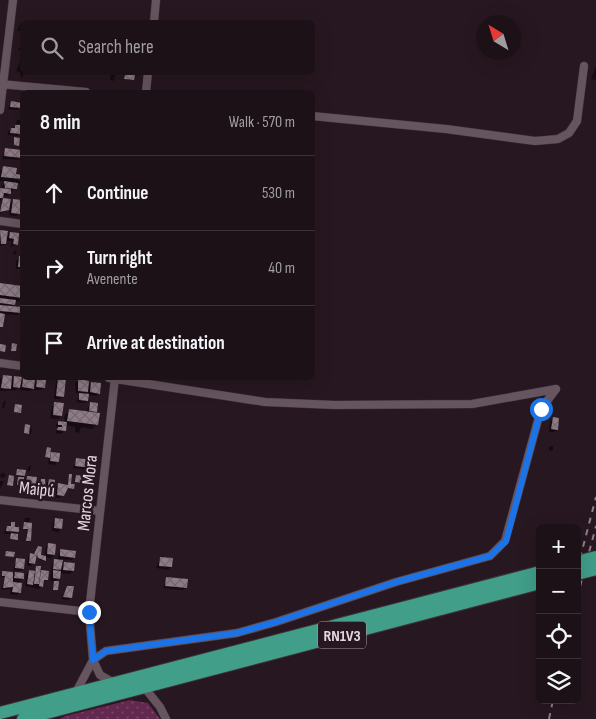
<!DOCTYPE html>
<meta charset="utf-8">
<style>
body{margin:0;font-family:"Sofia Sans Condensed",sans-serif;background:#2a1f25;color:#f1f3f6}
.controls{position:absolute;right:15px;bottom:15px;display:grid;overflow:hidden;border-radius:8px;box-shadow:0 5px 20px #0002}
.controls button{width:45px;height:45px;display:grid;place-items:center;padding:0;border:0;border-bottom:1px solid #3b3137;background:#1d1118;color:#f1f3f6;font:25px sans-serif}
.compass{position:absolute;left:476px;top:15px;width:45px;height:45px;border-radius:50%;background:#1d1118;box-shadow:0 5px 20px #0002;rotate:322deg}
.stop{position:absolute;width:15px;height:15px;margin:-11px;border:4px solid #1a73e8;border-radius:50%;background:#fff}
.stop.end{background:#1a73e8;border-color:#fff;box-shadow:0 1px 5px #0008}
.list{margin:0;padding:0;list-style:none}
h2{display:flex;justify-content:space-between;align-items:center;height:65px;margin:0;padding:0 20px;font-size:21px}
h2 small{font-size:16px;font-weight:400;color:#a09da2}
.list li{display:grid;grid-template-columns:32px 1fr auto;gap:15px;align-items:center;box-sizing:border-box;height:75px;padding:0 20px;border-top:1px solid #3b3137}
.list b{display:block;font-size:19px;white-space:nowrap}
.list p{margin:0;font-size:16px;white-space:nowrap;color:#a09da2}
.list em{font-size:16px;font-style:normal;color:#a09da2}
.icon{flex:none;width:28px;height:28px;fill:none;stroke:currentColor;stroke-width:2;stroke-linecap:round;stroke-linejoin:round}
.map{position:relative;flex:none;width:596px;height:719px;overflow:hidden}
.search{position:absolute;background:#1d1118;box-shadow:0 5px 20px #0002;left:20px;top:20px;width:295px;height:55px;display:flex;align-items:center;gap:12px;box-sizing:border-box;padding:0 18px;border-radius:8px;color:#a09da2;font-size:19px}
.panel{position:absolute;background:#1d1118;box-shadow:0 5px 20px #0002;left:20px;top:90px;width:295px;height:290px;border-radius:8px}
.map>svg:first-child{display:block}
.green{fill:url(#green-dots)}
.shadow{fill:#0007}
.building{fill:url(#building-cross-hatch)}
.lines{fill:none;stroke-linecap:round;stroke-linejoin:round}
.minor-casing{stroke:#3e3239;stroke-width:9}
.primary-casing{stroke:#3e3239;stroke-width:14}
.minor{stroke:#66545e;stroke-width:8}
.primary{stroke:#419e88;stroke-width:12}
.rail{stroke:#8d7f87;stroke-width:2;stroke-dasharray:6 6;stroke-linecap:butt}
.primary-bridge-casing{stroke:#3e3239;stroke-width:14;stroke-linecap:butt}
.primary-bridge{stroke:#419e88;stroke-width:12}
.route{stroke:#1a73e8;stroke-width:6}
.labels{text-anchor:middle;stroke-width:5;stroke-linejoin:round;paint-order:stroke}
.shield{fill:#271720;stroke:#ab9ea5;stroke-width:1}
.shield-label{font-size:16px;font-weight:bold;fill:#e3d8de}
.street-label{font-size:18px;fill:#e3d8de;stroke:#271720}
</style>
<div class="map">
<svg width="596" height="719" viewBox="0 0 596 719">
<defs>
<pattern id="green-dots" width="8" height="8" patternUnits="userSpaceOnUse" patternTransform="scale(1.25)"><rect width="8" height="8" fill="#63284e"/><path d="M2 2h.1M6 6h.1" fill="none" stroke="#794667" stroke-width="1.8" stroke-linecap="round"/></pattern>
<pattern id="building-cross-hatch" width="8" height="8" patternUnits="userSpaceOnUse" patternTransform="scale(1.25)"><rect width="8" height="8" fill="#8f7b86"/><path d="M0 0l8 8M0 8l8-8" fill="none" stroke="#75676f"/></pattern>
</defs>
<rect width="100%" height="100%" fill="#271720"/>
<path class="green" d="M 130,700 L 148,703 L 160,719 L 59,719 L 65,716 Z"/>
<path class="shadow" d="M 21,23 L 22,23 L 22,31 L 17,31 Z
M 22,42 L 22,55 L 20,54 L 20,50 L 18,50 Z
M 22,57 L 22,72 L 30,72 L 24,74 L 21,79 L 20,72 L 16,71 Z
M 595,68 L 596,68 L 596,80 L 591,79 Z
M 111,72 L 123,72 L 116,74 L 113,81 L 110,80 Z
M 124,72 L 131,72 L 128,76 L 133,79 L 124,80 L 127,74 Z
M 11,103 L 20,108 L 17,110 L 8,109 Z
M 17,120 L 22,120 L 22,124 L 16,124 Z
M 16,126 L 20,133 L 17,136 L 8,135 L 8,132 Z
M 6,149 L 22,151 L 22,160 L 2,159 Z
M 3,168 L 15,175 L 22,174 L 22,178 L 17,180 L 22,181 L 22,184 L 16,183 L 13,191 L 10,191 L 7,196 L 2,196 L 0,199 L 9,200 L 9,204 L 13,200 L 22,201 L 22,198 L 22,216 L 20,216 L 20,212 L 16,216 L 9,215 L 10,208 L 0,214 L 2,201 L 0,200 L 0,190 L 5,182 L 0,181 L 0,171 Z
M 0,231 L 7,232 L 6,237 L 10,233 L 18,234 L 17,244 L 11,247 L 12,241 L 6,241 L 5,244 L 0,246 Z
M 17,250 L 16,254 L 13,255 L 14,251 Z
M 19,258 L 22,258 L 22,268 L 16,269 L 16,261 Z
M 0,285 L 22,287 L 22,297 L 18,302 L 15,301 L 11,307 L 21,308 L 22,303 L 22,312 L 17,315 L 3,314 L 0,329 Z
M 4,376 L 10,382 L 15,377 L 20,382 L 23,378 L 33,385 L 38,380 L 44,388 L 41,390 L 34,390 L 35,387 L 30,391 L 19,390 L 20,387 L 16,390 L 0,391 L 0,379 Z
M 59,378 L 65,379 L 63,397 L 60,399 L 54,399 L 56,381 Z
M 78,381 L 87,387 L 92,383 L 99,393 L 96,396 L 88,395 L 88,390 L 83,395 L 87,401 L 84,403 L 76,402 L 81,394 L 76,393 L 75,383 Z
M 4,401 L 6,401 L 4,408 L 2,408 Z
M 90,403 L 95,412 L 93,414 L 97,424 L 92,429 L 81,427 L 79,433 L 75,432 L 75,427 L 66,425 L 62,434 L 55,433 L 59,427 L 56,427 L 56,425 L 59,422 L 64,422 L 65,415 L 69,411 L 86,413 Z
M 55,404 L 62,404 L 61,416 L 58,419 L 50,418 L 52,406 Z
M 553,419 L 557,430 L 554,432 L 549,432 L 550,421 Z
M 25,426 L 28,431 L 32,428 L 31,435 L 30,431 L 24,434 Z
M 553,446 L 553,450 L 549,451 L 549,447 Z
M 47,449 L 49,456 L 52,453 L 59,454 L 55,465 L 48,464 L 49,458 L 45,458 Z
M 77,459 L 91,467 L 88,470 L 73,468 Z
M 29,466 L 31,466 L 30,471 L 27,471 Z
M 17,470 L 24,476 L 22,483 L 27,477 L 34,490 L 31,493 L 23,492 L 24,482 L 21,486 L 16,485 L 20,476 L 16,476 Z
M 1,473 L 6,474 L 4,478 L 0,477 Z
M 69,476 L 70,485 L 73,488 L 65,488 L 60,498 L 55,498 L 56,487 L 59,485 L 68,486 Z
M 41,480 L 43,486 L 49,481 L 53,490 L 50,493 L 37,493 L 39,483 Z
M 0,481 L 4,481 L 0,489 Z
M 25,518 L 31,518 L 28,524 L 28,542 L 26,542 L 27,530 L 23,529 Z
M 55,519 L 61,529 L 58,532 L 52,531 L 53,522 Z
M 12,523 L 13,528 L 18,528 L 15,534 L 15,540 L 10,540 L 11,534 L 4,534 L 5,530 Z
M 49,544 L 54,555 L 51,558 L 45,557 L 44,561 L 38,559 L 38,555 L 35,554 L 34,563 L 31,566 L 27,566 L 28,557 L 41,548 L 40,556 L 45,557 L 46,547 Z
M 61,550 L 74,558 L 71,560 L 61,559 L 60,568 L 65,563 L 73,571 L 70,574 L 60,573 L 59,578 L 55,582 L 57,590 L 52,590 L 55,581 L 50,580 L 52,563 L 57,560 Z
M 160,558 L 171,567 L 168,570 L 156,568 Z
M 17,560 L 23,568 L 20,571 L 13,570 Z
M 37,567 L 39,571 L 47,572 L 46,580 L 39,589 L 25,586 L 26,574 L 29,571 L 34,572 Z
M 3,572 L 12,577 L 15,573 L 22,579 L 18,584 L 20,592 L 17,595 L 10,594 L 11,589 L 1,590 L 5,577 L 1,577 Z
M 167,578 L 186,588 L 183,590 L 163,588 Z
M 67,587 L 71,597 L 68,600 L 61,599 Z"/>
<path class="building" d="M 125,75 L 135,75 L 134,80 L 124,79 Z
M 11,101 L 22,103 L 21,108 L 10,107 Z
M 15,125 L 22,125 L 21,134 L 10,133 L 11,128 L 15,128 Z
M 14,137 L 20,138 L 19,146 L 14,145 Z
M 5,148 L 22,150 L 22,158 L 4,156 Z
M 3,166 L 17,168 L 16,174 L 22,175 L 22,179 L 1,177 Z
M 4,181 L 18,183 L 17,189 L 5,188 Z
M 0,188 L 11,189 L 11,194 L 4,193 L 3,198 L 0,198 Z
M 3,198 L 11,199 L 9,210 L 0,212 Z
M 13,199 L 22,200 L 20,214 L 11,213 Z
M 0,230 L 8,231 L 6,244 L 1,244 Z
M 10,232 L 19,233 L 18,245 L 13,244 L 14,239 L 9,238 Z
M 19,256 L 22,257 L 22,267 L 18,267 Z
M 0,283 L 22,286 L 22,298 L 0,295 Z
M 0,298 L 16,300 L 15,305 L 0,303 Z
M 0,305 L 22,307 L 21,313 L 0,311 Z
M 0,313 L 5,314 L 3,327 L 0,327 Z
M 12,343 L 17,344 L 16,351 L 11,351 Z
M 0,344 L 6,345 L 5,352 L 0,351 Z
M 3,375 L 12,376 L 11,389 L 1,388 Z
M 14,376 L 22,377 L 20,388 L 13,387 Z
M 23,378 L 35,378 L 34,389 L 22,387 Z
M 58,378 L 66,378 L 64,397 L 56,396 Z
M 37,379 L 46,380 L 45,388 L 36,387 Z
M 78,379 L 89,381 L 88,392 L 78,391 Z
M 91,382 L 101,383 L 100,394 L 90,392 Z
M 79,393 L 89,394 L 88,401 L 79,400 Z
M 54,402 L 64,403 L 62,416 L 53,415 Z
M 90,402 L 98,403 L 97,412 L 89,411 Z
M 15,404 L 22,405 L 21,413 L 14,412 Z
M 69,409 L 100,413 L 98,425 L 67,421 Z
M 553,417 L 559,418 L 558,430 L 551,429 Z
M 58,421 L 67,422 L 66,431 L 57,430 L 58,427 L 62,427 L 62,425 L 58,425 Z
M 25,424 L 30,425 L 29,434 L 24,433 Z
M 47,447 L 51,448 L 50,458 L 45,457 Z
M 51,452 L 60,453 L 59,462 L 50,461 Z
M 76,458 L 93,460 L 92,468 L 75,466 Z
M 17,469 L 26,470 L 25,476 L 16,475 Z
M 69,474 L 72,474 L 71,484 L 75,484 L 74,489 L 68,488 L 64,496 L 57,495 L 58,483 L 68,485 Z
M 9,475 L 14,476 L 13,486 L 7,485 Z
M 76,475 L 83,476 L 82,483 L 75,482 Z
M 27,476 L 37,477 L 35,491 L 25,490 Z
M 18,477 L 24,477 L 23,485 L 17,485 Z
M 41,479 L 45,479 L 46,491 L 39,490 Z
M 49,479 L 55,480 L 54,490 L 47,490 Z
M 55,518 L 63,519 L 62,529 L 54,528 Z
M 11,522 L 15,522 L 15,527 L 19,527 L 19,532 L 6,531 L 7,526 L 11,526 Z
M 24,522 L 32,523 L 31,541 L 26,541 L 28,529 L 23,529 Z
M 11,533 L 18,534 L 18,540 L 10,539 Z
M 48,543 L 56,544 L 55,555 L 47,554 Z
M 38,546 L 42,547 L 41,555 L 46,556 L 46,561 L 38,558 L 37,554 L 35,564 L 29,563 L 30,553 L 34,554 Z
M 60,549 L 76,551 L 75,558 L 60,556 Z
M 6,551 L 15,552 L 14,557 L 5,556 Z
M 160,557 L 173,558 L 172,567 L 159,566 Z
M 16,558 L 25,559 L 24,569 L 15,568 Z
M 54,559 L 63,560 L 61,570 L 53,569 Z
M 64,562 L 75,563 L 74,571 L 63,570 Z
M 36,566 L 41,566 L 39,584 L 34,584 Z
M 29,570 L 35,571 L 33,585 L 27,584 Z
M 41,570 L 49,571 L 48,580 L 44,580 L 43,587 L 39,586 Z
M 53,570 L 61,571 L 60,579 L 53,578 Z
M 2,571 L 13,572 L 13,582 L 22,583 L 21,593 L 12,592 L 13,587 L 3,588 L 5,576 L 2,576 Z
M 15,572 L 24,573 L 24,579 L 14,578 Z
M 166,577 L 188,579 L 187,588 L 165,586 Z
M 54,581 L 59,581 L 58,590 L 53,590 Z
M 67,586 L 74,586 L 72,598 L 63,597 Z"/>
<g class="lines">
<defs>
<path id="minor" d="M 154,22 L 156,0
M 0,84 L 86,92
M 146,92 L 148,72
M 0,110 L 13,0
M 312,116 L 446,129 L 535,141 L 558,139 L 569,133 L 577,121 L 584,66
M 0,221 L 22,224
M 0,363 L 22,366
M 109,378 L 265,402 L 335,405 L 472,404 L 556,389
M 0,500 L 100,511
M 0,602 L 89,612
M 114,683 L 100,675 L 93,660 L 106,651 L 237,633 L 276,622 L 396,582 L 490,556 L 505,541 L 541,409 L 556,389
M 144,687 L 160,707 L 166,719
M 75,694 L 93,660 L 89,612 L 115,378"/>
<path id="primary" d="M 0,713 L 540,572
M 23,719 L 540,583"/>
</defs>
<use href="#minor" class="minor-casing"/>
<use href="#primary" class="primary-casing"/>
<use href="#minor" class="minor"/>
<use href="#primary" class="primary"/>
<path class="rail" d="M 577,570 L 596,497
M 577,598 L 596,526
M 549,719 L 553,700"/>
<defs>
<path id="primary-bridge" d="M 577,562 L 596,557
M 577,574 L 596,569"/>
</defs>
<use href="#primary-bridge" class="primary-bridge-casing"/>
<use href="#primary-bridge" class="primary-bridge"/>
</g>
<g class="lines">
<path class="route" d="M 89,612 L 93,660 L 106,651 L 237,633 L 276,622 L 396,582 L 490,556 L 506,541 L 541,409"/>
</g>
<g class="labels">
<rect class="shield" x="318" y="621.5" width="48" height="27" rx="4"/>
<g class="shield-label">
<text x="342" y="641">RN1V3</text>
</g>
<g class="street-label">
<text transform="translate(37 489) rotate(6)" y="6">Maipú</text>
<text transform="translate(87 493) rotate(-84)" y="6">Marcos Mora</text>
</g>
</g>
</svg>
<div class="controls">
<button>+</button>
<button>−</button>
<button><svg class="icon" aria-label="locate" viewBox="0 0 24 24"><circle cx="12" cy="12" r="6"/><path d="M12 2v4M12 18v4M2 12h4M18 12h4"/></svg></button>
<button><svg class="icon" aria-label="layers" viewBox="0 0 24 24"><path d="M12 4l9 5-9 5-9-5zM3 14l9 5 9-5"/></svg></button>
</div>
<svg class="compass" viewBox="-18 -18 36 36"><path d="M0-13l5 13h-10z" fill="#e53935"/><path d="M0 13l5-13h-10z" fill="#a09da2"/></svg>
<div class="stop" style="left:541px;top:409px"></div>
<div class="stop end" style="left:89px;top:612px"></div>
<div class="search"><svg class="icon" aria-label="search" viewBox="0 0 24 24"><circle cx="10" cy="10" r="6"/><path d="M15 15l6 6"/></svg>Search here</div>
<section class="panel">
<h2>8 min<small>Walk · 570 m</small></h2>
<ul class="list">
<li><svg class="icon" aria-label="ahead" viewBox="0 0 24 24"><path d="M12 20V5M6 11l6-6 6 6"/></svg><div><b>Continue</b></div><em>530 m</em></li>
<li><svg class="icon" aria-label="right" viewBox="0 0 24 24"><path d="M7 20v-9h11M14 6l5 5-5 5"/></svg><div><b>Turn right</b><p>Avenente</p></div><em>40 m</em></li>
<li><svg class="icon" aria-label="arrive" viewBox="0 0 24 24"><path d="M6 21V4h12l-3 4 3 4H6"/></svg><div><b>Arrive at destination</b></div></li>
</ul>
</section>
</div>
